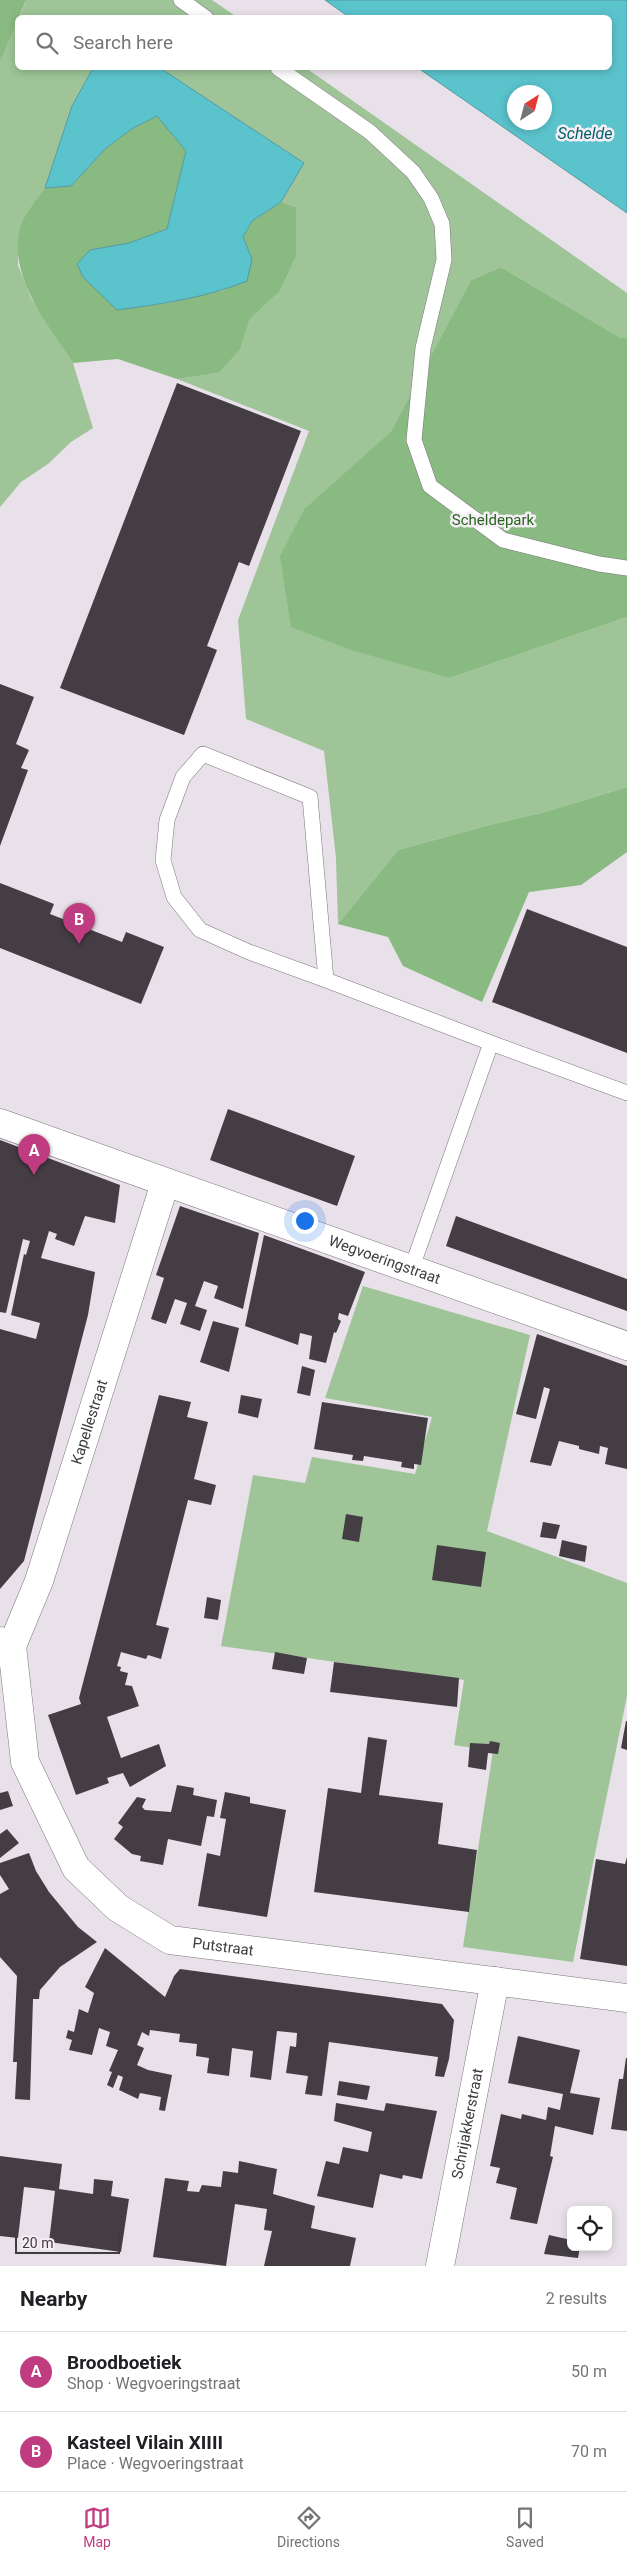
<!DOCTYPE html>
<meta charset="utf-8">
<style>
body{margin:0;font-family:Roboto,sans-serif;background:#f6f6f6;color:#202124}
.controls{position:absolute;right:15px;bottom:15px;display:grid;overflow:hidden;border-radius:8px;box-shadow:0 2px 8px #0003}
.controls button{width:45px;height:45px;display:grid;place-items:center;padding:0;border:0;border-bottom:1px solid #e0e0e0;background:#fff;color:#202124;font:25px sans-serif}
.compass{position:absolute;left:507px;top:85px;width:45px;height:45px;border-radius:50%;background:#fff;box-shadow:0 2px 8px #0003;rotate:36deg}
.scale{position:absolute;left:15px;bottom:12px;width:105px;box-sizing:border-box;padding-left:5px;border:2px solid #3f3c3f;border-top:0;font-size:14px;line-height:18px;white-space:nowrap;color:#3f3c3f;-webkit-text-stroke:4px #f6eef6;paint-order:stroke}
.you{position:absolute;left:304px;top:1220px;width:18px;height:18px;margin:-12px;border:4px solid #fff;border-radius:50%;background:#1a73e8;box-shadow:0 0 0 8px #1a73e833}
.badge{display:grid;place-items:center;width:32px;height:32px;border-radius:50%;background:#c03c80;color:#fff;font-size:16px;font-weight:700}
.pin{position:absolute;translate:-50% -41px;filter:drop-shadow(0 1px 2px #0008)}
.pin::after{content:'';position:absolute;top:26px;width:18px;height:15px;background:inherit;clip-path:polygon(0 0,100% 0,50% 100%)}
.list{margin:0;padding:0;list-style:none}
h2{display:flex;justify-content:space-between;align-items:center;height:65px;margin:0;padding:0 20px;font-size:21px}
h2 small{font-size:16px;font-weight:400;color:#757577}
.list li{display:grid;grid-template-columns:32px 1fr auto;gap:15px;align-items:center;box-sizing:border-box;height:80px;padding:0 20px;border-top:1px solid #e0e0e0}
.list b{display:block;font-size:19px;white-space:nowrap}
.list p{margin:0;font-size:16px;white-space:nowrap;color:#757577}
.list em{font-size:16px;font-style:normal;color:#757577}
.icon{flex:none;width:28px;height:28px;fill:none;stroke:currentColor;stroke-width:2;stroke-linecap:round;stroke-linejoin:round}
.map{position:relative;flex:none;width:627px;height:2266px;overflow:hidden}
.search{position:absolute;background:#fff;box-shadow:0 2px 8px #0003;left:15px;right:15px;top:15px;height:55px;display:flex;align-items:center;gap:12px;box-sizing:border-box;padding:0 18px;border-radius:8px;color:#757577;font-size:19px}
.sheet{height:225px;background:#fff}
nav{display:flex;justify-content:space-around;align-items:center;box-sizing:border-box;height:70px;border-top:1px solid #e0e0e0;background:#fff;font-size:14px;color:#757577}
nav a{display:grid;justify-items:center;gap:2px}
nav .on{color:#c03c80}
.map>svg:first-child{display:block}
.green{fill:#9ec498}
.forest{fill:#89ba81}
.water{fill:#5bc3cc;stroke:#539aa2;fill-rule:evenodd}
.building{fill:#443e44}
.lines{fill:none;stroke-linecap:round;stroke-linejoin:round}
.lane-casing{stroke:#7d767d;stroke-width:16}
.street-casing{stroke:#7d767d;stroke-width:29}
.secondary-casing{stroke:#7d767d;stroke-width:29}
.lane{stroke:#fff;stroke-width:15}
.street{stroke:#fff;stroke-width:28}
.secondary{stroke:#fff;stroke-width:28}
.labels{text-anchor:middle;stroke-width:5;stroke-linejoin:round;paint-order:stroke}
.park-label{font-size:15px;fill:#26661c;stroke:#f6eef6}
.street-label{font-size:15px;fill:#3f3c3f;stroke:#f6eef6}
.water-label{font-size:16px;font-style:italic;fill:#026168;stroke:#f6eef6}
</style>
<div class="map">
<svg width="627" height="2266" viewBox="0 0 627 2266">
<rect width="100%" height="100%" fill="#e9e1e9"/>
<path class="green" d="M 26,0 L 212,0 L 237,17 L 19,18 Z
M 17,20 L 18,68 L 93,68 L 72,106 L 45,188 L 19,229 L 18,265 L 31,298 L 73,363 L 93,428 L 71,442 L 48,464 L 21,482 L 0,507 L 0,62 Z
M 160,68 L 306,68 L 627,293 L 627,338 L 621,338 L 501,267 L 471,280 L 391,433 L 305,508 L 450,678 L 627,617 L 627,787 L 545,812 L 489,825 L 398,850 L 338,924 L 336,858 L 324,751 L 246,719 L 238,620 L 309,431 L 177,379 L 219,373 L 240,350 L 250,319 L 280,291 L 296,257 L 296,207 L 281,202 L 304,163 Z
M 363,1286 L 530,1335 L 487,1531 L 627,1583 L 627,1696 L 573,1962 L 463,1947 L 493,1751 L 454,1745 L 464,1680 L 221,1646 L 253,1475 L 305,1483 L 312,1457 L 415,1474 L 432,1417 L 325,1398 Z"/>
<path class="forest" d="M 0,0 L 26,0 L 0,62 Z
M 157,116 L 186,151 L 167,229 L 129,243 L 90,250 L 117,310 L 167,303 L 224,290 L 252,259 L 243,237 L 252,221 L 281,202 L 296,207 L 296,257 L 280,291 L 250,319 L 240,350 L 219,373 L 177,379 L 118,359 L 73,363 C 48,324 10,280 19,231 C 21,219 38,198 45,188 L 71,186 L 106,148 L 133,128 Z
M 501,267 L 621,338 L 627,338 L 627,617 L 450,678 L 351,650 L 291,627 L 280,556 L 305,508 L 391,432 L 471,280 Z
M 627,787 L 627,852 L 581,885 L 529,892 L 482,1002 L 403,966 L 388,937 L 338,924 L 398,850 L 489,825 L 545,812 Z"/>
<path class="water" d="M 325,0 L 627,0 L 627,213 L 418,68 L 610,68 L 610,18 L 349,17 ZM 514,92 L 544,92 L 544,122 L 514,122 Z
M 93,68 L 160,68 L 304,163 L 281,202 L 252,221 L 243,237 L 252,259 L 247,281 C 205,298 161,304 117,310 L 83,277 L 77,264 L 90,250 L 129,243 L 167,229 L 186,151 L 157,116 L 133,128 L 106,148 L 71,186 L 45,188 L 72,106 Z"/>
<path class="building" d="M 177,383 L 301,431 L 249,566 L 239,562 L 207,646 L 217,650 L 184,735 L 60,688 Z
M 0,684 L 34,697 L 16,744 L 29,750 L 21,768 L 28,770 L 0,846 Z
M 0,883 L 54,904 L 50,914 L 122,942 L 126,932 L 164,947 L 141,1004 L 0,948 Z
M 527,909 L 627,947 L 627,1053 L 492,1002 Z
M 228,1109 L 355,1156 L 337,1206 L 210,1160 Z
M 0,1140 L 120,1185 L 115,1223 L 85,1216 L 74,1246 L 55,1239 L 57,1234 L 49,1231 L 41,1258 L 95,1272 L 88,1315 L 24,1561 L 0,1589 L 0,1329 L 36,1339 L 40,1323 L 11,1315 L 24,1254 L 26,1255 L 30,1241 L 23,1239 L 6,1313 L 0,1312 Z
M 180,1206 L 259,1233 L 243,1309 L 214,1298 L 218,1286 L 204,1281 L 195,1306 L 207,1310 L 200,1331 L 180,1324 L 187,1303 L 175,1299 L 166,1324 L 151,1319 L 164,1278 L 156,1275 Z
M 456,1216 L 627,1279 L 627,1311 L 446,1246 Z
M 264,1235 L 365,1272 L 348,1316 L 339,1313 L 338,1319 L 341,1321 L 336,1333 L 334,1332 L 326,1363 L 309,1359 L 312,1336 L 300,1333 L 298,1345 L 245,1326 Z
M 213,1321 L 239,1328 L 229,1372 L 200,1362 Z
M 537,1334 L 627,1366 L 627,1469 L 605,1464 L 608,1448 L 600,1446 L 599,1454 L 579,1449 L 579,1446 L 559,1441 L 551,1466 L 530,1462 L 550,1389 L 544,1387 L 536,1419 L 516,1414 Z
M 302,1366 L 315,1370 L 310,1396 L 297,1393 Z
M 159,1395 L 191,1402 L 187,1417 L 208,1422 L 194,1479 L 216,1485 L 211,1505 L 188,1500 L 156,1625 L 169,1628 L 161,1659 L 148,1655 L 146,1659 L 121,1652 L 117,1666 L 121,1667 L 120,1671 L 128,1673 L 125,1685 L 132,1686 L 139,1706 L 107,1717 L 121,1758 L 159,1744 L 166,1766 L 130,1787 L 123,1773 L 107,1778 L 109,1783 L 76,1795 L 48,1715 L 81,1704 L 79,1698 L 85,1675 Z
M 241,1395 L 262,1399 L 258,1418 L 238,1413 Z
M 322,1402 L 428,1418 L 421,1465 L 414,1464 L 414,1469 L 401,1467 L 402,1462 L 364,1456 L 363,1461 L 352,1460 L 353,1455 L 314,1449 Z
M 346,1514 L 363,1517 L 359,1542 L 342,1539 Z
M 543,1522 L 560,1525 L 556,1539 L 540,1537 Z
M 562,1540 L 587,1546 L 585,1562 L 559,1556 Z
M 437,1545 L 486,1552 L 481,1587 L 432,1580 Z
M 207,1597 L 221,1600 L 218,1620 L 204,1618 Z
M 275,1652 L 307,1658 L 304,1674 L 272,1669 Z
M 334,1662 L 459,1678 L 457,1707 L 330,1692 Z
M 626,1721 L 627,1721 L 627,1750 L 621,1748 Z
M 368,1737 L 387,1740 L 379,1795 L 443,1803 L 438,1844 L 477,1850 L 469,1912 L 314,1892 L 328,1788 L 361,1793 Z
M 490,1741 L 500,1743 L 498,1754 L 488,1753 L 486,1770 L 468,1767 L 470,1743 L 489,1744 Z
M 177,1785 L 194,1788 L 193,1795 L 217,1800 L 214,1817 L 207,1816 L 201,1846 L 168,1839 L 163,1865 L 140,1861 L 141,1856 L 132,1854 L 114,1839 L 123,1827 L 118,1823 L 137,1797 L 146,1799 L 142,1807 L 145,1810 L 171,1812 Z
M 8,1791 L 13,1806 L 0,1810 L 0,1793 Z
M 225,1792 L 250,1797 L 250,1803 L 286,1810 L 267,1917 L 198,1906 L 207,1853 L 220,1856 L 226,1819 L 220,1818 Z
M 7,1829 L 19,1843 L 0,1858 L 0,1834 Z
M 29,1853 L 36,1871 L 49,1892 L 78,1927 L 97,1942 L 60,1967 L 40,1990 L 39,1999 L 33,1999 L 30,2100 L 15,2099 L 17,2062 L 13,2062 L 17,1976 L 0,1957 L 0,1894 L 9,1889 L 0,1875 L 0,1863 Z
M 627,1857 L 627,1966 L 580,1959 L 596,1859 L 625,1864 Z
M 105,1948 L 165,1997 L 174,1976 L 180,1969 L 442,2004 L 454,2020 L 449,2059 L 444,2077 L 435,2076 L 438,2057 L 329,2042 L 322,2096 L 305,2094 L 308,2076 L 286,2073 L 290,2046 L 296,2047 L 297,2033 L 277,2031 L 271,2080 L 250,2077 L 253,2051 L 232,2048 L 229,2076 L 207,2073 L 209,2058 L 196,2056 L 197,2044 L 179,2042 L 180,2034 L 150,2030 L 149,2036 L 142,2032 L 137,2045 L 144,2048 L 137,2065 L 148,2070 L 172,2075 L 165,2111 L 159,2110 L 161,2097 L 140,2093 L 138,2099 L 119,2090 L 123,2077 L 118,2075 L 113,2088 L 107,2085 L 112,2072 L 109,2071 L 118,2050 L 106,2046 L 110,2032 L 99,2028 L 92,2055 L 69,2050 L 72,2040 L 66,2038 L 68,2030 L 74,2032 L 79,2009 L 88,2013 L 94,1993 L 85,1987 Z
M 518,2036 L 580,2050 L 570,2093 L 600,2098 L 593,2135 L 555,2126 L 550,2156 L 553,2157 L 537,2224 L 510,2219 L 517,2188 L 496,2183 L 500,2168 L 490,2166 L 501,2114 L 521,2119 L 522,2114 L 546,2120 L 548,2107 L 560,2110 L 563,2094 L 508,2083 Z
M 626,2058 L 627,2058 L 627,2131 L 611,2129 L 619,2079 L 623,2079 Z
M 339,2081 L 370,2086 L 367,2100 L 337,2095 Z
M 336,2103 L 384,2111 L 386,2103 L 437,2111 L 422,2179 L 403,2175 L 402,2179 L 380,2174 L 373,2208 L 317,2196 L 326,2161 L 339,2164 L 343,2147 L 368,2152 L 372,2132 L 334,2121 Z
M 0,2156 L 62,2164 L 59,2189 L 93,2194 L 94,2179 L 113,2181 L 111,2196 L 129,2199 L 121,2252 L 49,2242 L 55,2191 L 42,2189 L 24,2187 L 18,2238 L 0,2236 Z
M 239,2161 L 277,2169 L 273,2194 L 315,2206 L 311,2228 L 356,2238 L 350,2266 L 264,2266 L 272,2231 L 264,2230 L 267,2209 L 235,2204 L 226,2266 L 153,2257 L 165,2178 L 189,2181 L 187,2191 L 199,2192 L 202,2185 L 221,2187 L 223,2171 L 238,2173 Z
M 549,2235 L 571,2240 L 571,2247 L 580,2247 L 578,2258 L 544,2254 Z"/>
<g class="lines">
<defs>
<path id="lane" d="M 181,0 L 206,18
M 278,68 L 370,132 L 413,172 L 431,198 L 442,224 L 444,260 L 423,348 L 414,440 L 430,486 L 503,540 L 599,564 L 627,568
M 326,980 L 249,952 L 200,930 L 174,897 L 163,860 L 167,820 L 183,777 L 203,754 L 310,797 L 326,980 L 491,1043
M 411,1270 L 491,1043 L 627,1093"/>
<g id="street">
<path id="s1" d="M 0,1641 L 12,1646 L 25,1762 L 76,1868 L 118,1908 L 170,1940 L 627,1998"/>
<path id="s2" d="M 0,1653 L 12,1646 L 39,1581 L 165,1183"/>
<path id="s3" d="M 440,2266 L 495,1981"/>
</g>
<g id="secondary">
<path id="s4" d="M 0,1123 L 627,1346"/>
</g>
</defs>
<use href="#lane" class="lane-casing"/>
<use href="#street" class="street-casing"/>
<use href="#secondary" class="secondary-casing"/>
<use href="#lane" class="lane"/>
<use href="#street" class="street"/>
<use href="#secondary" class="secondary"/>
</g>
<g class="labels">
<g class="park-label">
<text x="493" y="525">Scheldepark</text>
</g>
<g class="street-label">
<text dy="5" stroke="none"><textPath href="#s4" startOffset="408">Wegvoeringstraat</textPath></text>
<text dy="5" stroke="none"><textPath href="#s2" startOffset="251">Kapellestraat</textPath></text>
<text dy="5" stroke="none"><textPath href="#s1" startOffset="420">Putstraat</textPath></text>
<text dy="5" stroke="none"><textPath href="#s3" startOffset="145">Schrijakkerstraat</textPath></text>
</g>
<g class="water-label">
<text x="585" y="139">Schelde</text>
</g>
</g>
</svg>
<div class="controls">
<button><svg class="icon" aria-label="locate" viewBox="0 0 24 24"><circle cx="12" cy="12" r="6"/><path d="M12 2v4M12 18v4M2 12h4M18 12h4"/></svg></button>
</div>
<svg class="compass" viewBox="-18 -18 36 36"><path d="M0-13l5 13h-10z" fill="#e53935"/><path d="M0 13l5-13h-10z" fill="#757577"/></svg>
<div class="scale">20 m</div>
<div class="you"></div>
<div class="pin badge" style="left:34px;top:1175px">A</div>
<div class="pin badge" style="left:79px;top:944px">B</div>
<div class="search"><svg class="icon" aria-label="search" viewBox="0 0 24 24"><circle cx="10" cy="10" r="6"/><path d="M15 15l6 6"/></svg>Search here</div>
</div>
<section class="sheet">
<h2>Nearby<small>2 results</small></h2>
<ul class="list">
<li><span class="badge">A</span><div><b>Broodboetiek</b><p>Shop · Wegvoeringstraat</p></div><em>50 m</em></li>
<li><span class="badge">B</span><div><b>Kasteel Vilain XIIII</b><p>Place · Wegvoeringstraat</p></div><em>70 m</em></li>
</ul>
</section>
<nav>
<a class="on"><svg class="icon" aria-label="map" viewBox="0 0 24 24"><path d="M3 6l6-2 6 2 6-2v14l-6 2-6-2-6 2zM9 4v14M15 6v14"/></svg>Map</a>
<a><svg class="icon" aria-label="directions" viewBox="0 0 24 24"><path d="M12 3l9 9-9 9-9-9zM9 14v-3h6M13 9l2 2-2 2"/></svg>Directions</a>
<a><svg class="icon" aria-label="saved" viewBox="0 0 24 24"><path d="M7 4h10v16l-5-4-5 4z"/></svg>Saved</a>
</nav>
